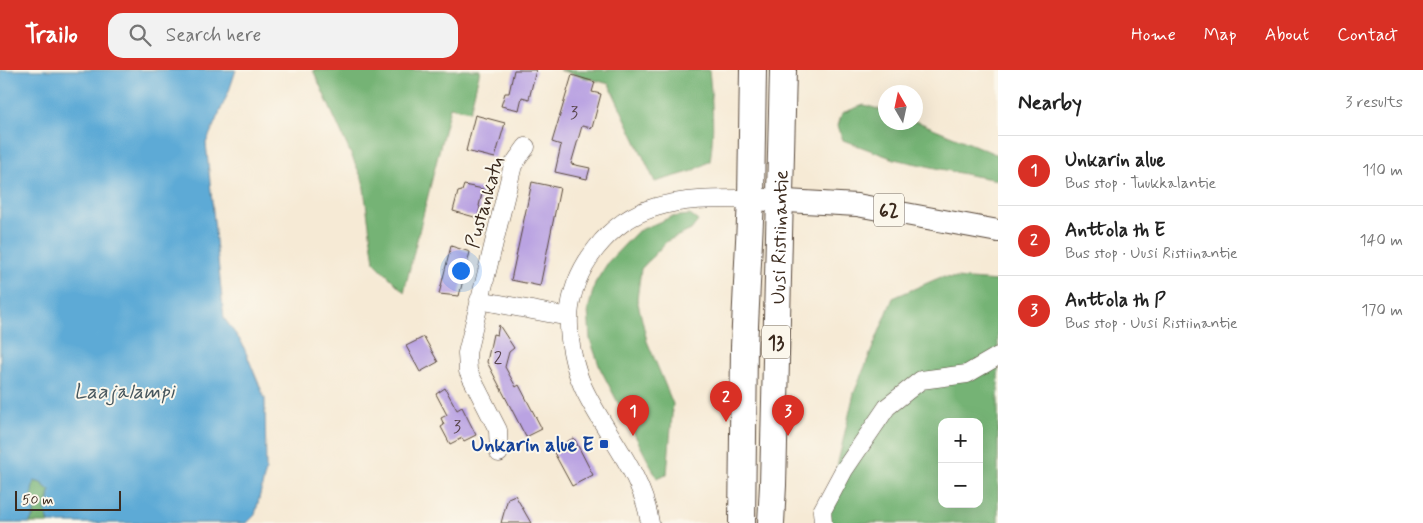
<!DOCTYPE html>
<meta charset="utf-8">
<style>
body{margin:0;font-family:Mynerve,sans-serif;background:#f2f2f2;color:#222}
.controls{position:absolute;right:15px;bottom:15px;display:grid;overflow:hidden;border-radius:10px;box-shadow:0 5px 20px #0002}
.controls button{width:45px;height:45px;display:grid;place-items:center;padding:0;border:0;border-bottom:1px solid #e0e0e0;background:#fff;color:#222;font:25px sans-serif}
.compass{position:absolute;left:878px;top:15px;width:45px;height:45px;border-radius:50%;background:#fff;box-shadow:0 5px 20px #0002;rotate:351deg}
.scale{position:absolute;left:15px;bottom:12px;width:106px;box-sizing:border-box;padding-left:5px;border:2px solid #3b2a1e;border-top:0;font-size:14px;line-height:18px;white-space:nowrap;color:#3b2a1e;-webkit-text-stroke:4px #fbf7ec;paint-order:stroke}
.you{position:absolute;left:460px;top:200px;width:18px;height:18px;margin:-12px;border:4px solid #fff;border-radius:50%;background:#1a73e8;box-shadow:0 0 0 8px #1a73e833}
.badge{display:grid;place-items:center;width:32px;height:32px;border-radius:50%;background:#d93025;color:#fff;font-size:16px;font-weight:700}
.pin{position:absolute;translate:-50% -41px;filter:drop-shadow(0 1px 2px #0008)}
.pin::after{content:'';position:absolute;top:26px;width:18px;height:15px;background:inherit;clip-path:polygon(0 0,100% 0,50% 100%)}
.list{margin:0;padding:0;list-style:none}
h2{display:flex;justify-content:space-between;align-items:center;height:65px;margin:0;padding:0 20px;font-size:21px}
h2 small{font-size:16px;font-weight:400;color:#767676}
.list li{display:grid;grid-template-columns:32px 1fr auto;gap:15px;align-items:center;box-sizing:border-box;height:70px;padding:0 20px;border-top:1px solid #e0e0e0}
.list b{display:block;font-size:19px;white-space:nowrap}
.list p{margin:0;font-size:16px;white-space:nowrap;color:#767676}
.list em{font-size:16px;font-style:normal;color:#767676}
.icon{flex:none;width:28px;height:28px;fill:none;stroke:currentColor;stroke-width:2;stroke-linecap:round;stroke-linejoin:round}
.map{position:relative;flex:none;width:998px;height:453px;overflow:hidden}
header{display:flex;align-items:center;gap:30px;box-sizing:border-box;height:70px;padding:0 25px;background:#d93025;color:#fff}
header strong{font-size:24px}
nav{display:flex;gap:28px;margin-inline-start:auto;font-size:18px}
.search{width:350px;height:45px;background:#f2f2f2;display:flex;align-items:center;gap:12px;box-sizing:border-box;padding:0 18px;border-radius:15px;color:#767676;font-size:19px}
main{display:flex}
aside{flex:1;background:#fff}
.map>svg:first-child{display:block}
.forest{fill:#74b374;stroke:#586e49;fill-rule:evenodd}
.water{fill:#5daad6;stroke:#4c6a7a}
.building{fill:#baa3e2}
.lines{fill:none;stroke-linecap:round;stroke-linejoin:round}
.minor-casing{stroke:#574739;stroke-width:19}
.major-casing{stroke:#574739;stroke-width:24}
.highway-casing{stroke:#574739;stroke-width:28}
.minor{stroke:#fff;stroke-width:18}
.major{stroke:#fff;stroke-width:22}
.highway{stroke:#fff;stroke-width:26}
.transit-dot{fill:#1a4fb4;stroke:#fbf7ec;stroke-width:2}
.labels{text-anchor:middle;stroke-width:4;stroke-linejoin:round;paint-order:stroke}
.number-label{font-size:18px;fill:#5b484f}
.shield{fill:#fbf7ec;stroke:#75685c;stroke-width:1}
.shield-label{font-size:19px;font-weight:bold;fill:#3b2a1e}
.street-label{font-size:20px;fill:#3b2a1e;stroke:#fbf7ec}
.transit-label{font-size:20px;font-weight:bold;fill:#164399;stroke:#fbf7ec;text-anchor:end}
.water-label{font-size:21px;font-style:italic;fill:#47575e;stroke:#fbf7ec}
</style>
<header>
<strong>Trailo</strong>
<div class="search"><svg class="icon" aria-label="search" viewBox="0 0 24 24"><circle cx="10" cy="10" r="6"/><path d="M15 15l6 6"/></svg>Search here</div>
<nav><a>Home</a><a>Map</a><a>About</a><a>Contact</a></nav>
</header>
<main>
<div class="map">
<svg width="998" height="453" viewBox="0 0 998 453">
<rect width="100%" height="100%" fill="#fbf7ec"/>
<filter id="ink" filterUnits="userSpaceOnUse"><feTurbulence type="fractalNoise" baseFrequency=".02" numOctaves="2"/><feDisplacementMap in="SourceGraphic" scale="10" xChannelSelector="R" yChannelSelector="G"/><feConvolveMatrix kernelMatrix="1 2 1 2 8 2 1 2 1" color-interpolation-filters="sRGB"/></filter>
<filter id="wash" filterUnits="userSpaceOnUse"><feTurbulence type="fractalNoise" baseFrequency=".0096" numOctaves="4" result="noise"/><feDisplacementMap in="SourceGraphic" scale="20" xChannelSelector="R" yChannelSelector="G"/><feGaussianBlur stdDeviation="1.12" result="paint"/><feColorMatrix in="noise" values="0 0 0 0 0 0 0 0 0 0 0 0 0 0 0 0 0 1.4 0 .05"/><feComposite in="paint" operator="in"/></filter>
<g filter="url(#wash)">
<rect width="100%" height="100%" fill="#f6ead5"/>
<path class="forest" d="M 313,0 L 480,0 L 470,41 L 450,37 L 404,222 L 374,192 L 363,111 Z
M 559,0 L 709,0 C 712,30 715,61 710,91 L 693,101 L 655,112 L 609,14 Z
M 864,35 L 885,41 L 886,52 L 916,52 L 916,51 L 998,85 L 998,110 L 969,105 L 894,89 L 843,70 L 838,56 L 842,43 Z
M 690,145 L 698,151 L 691,160 L 667,171 L 641,199 L 637,229 L 647,271 L 673,334 L 667,404 L 657,408 L 600,298 L 590,269 L 588,240 L 595,213 L 609,191 L 638,161 L 671,147 Z
M 941,207 L 998,211 L 998,453 L 824,453 L 854,323 L 893,228 ZM 942,352 L 979,352 L 979,434 L 942,434 Z
M 35,411 L 41,413 L 50,421 L 49,429 L 45,440 L 49,453 L 29,453 C 41,439 29,432 31,420 C 32,417 33,414 35,411 Z"/>
<path class="water" d="M 0,0 L 236,0 L 229,21 L 206,73 L 224,248 L 242,273 L 265,329 L 266,400 L 255,445 L 247,453 L 49,453 L 45,440 L 49,429 L 50,421 L 41,413 L 35,411 C 26,429 42,437 29,453 L 0,453 Z"/>
<g id="blocks">
<path class="building" d="M 514,0 L 536,0 L 529,29 L 522,27 L 519,40 L 501,36 L 505,23 L 509,23 Z
M 572,5 L 595,12 L 592,22 L 601,24 L 592,58 L 582,56 L 571,94 L 590,98 L 587,109 L 555,102 L 561,75 L 552,72 Z
M 475,45 L 505,53 L 495,88 L 466,81 Z
M 532,112 L 560,118 L 540,216 L 511,210 Z
M 464,115 L 483,119 L 479,136 L 480,137 L 478,148 L 453,141 L 458,122 L 462,121 Z
M 451,176 L 470,182 L 459,226 L 439,224 Z
M 499,255 L 514,278 L 509,282 L 505,297 L 516,317 L 519,315 L 542,359 L 526,367 L 487,292 L 493,264 L 497,265 Z
M 424,267 L 438,292 L 420,302 L 406,276 Z
M 445,318 L 457,340 L 462,337 L 476,365 L 464,371 L 462,368 L 450,374 L 441,357 L 444,355 L 441,348 L 447,345 L 436,324 Z
M 574,368 L 593,405 L 572,416 L 552,379 Z
M 515,425 L 531,453 L 501,453 L 508,428 Z"/>
</g>
</g>
<g filter="url(#ink)">
<use href="#blocks" fill-opacity="0" stroke="#574739" stroke-width="1"/>
<g class="lines">
<defs>
<path id="minor" d="M 479,230 L 569,247
M 499,383 L 498,360 L 468,301 L 467,283 L 513,95 L 526,77
M 650,453 C 642,401 604,363 583,317 C 574,297 568,269 569,247 C 572,198 609,150 656,137 C 686,128 720,129 751,129
M 823,453 L 822,441 L 844,400 L 887,337 L 921,310 L 967,304 L 998,286"/>
<path id="major" d="M 751,129 L 857,135 L 998,161"/>
<g id="highway">
<path d="M 742,453 L 744,277 L 751,129 L 753,0"/>
<path id="s1" d="M 771,453 L 773,415 L 783,0"/>
</g>
</defs>
<use href="#minor" class="minor-casing"/>
<use href="#major" class="major-casing"/>
<use href="#highway" class="highway-casing"/>
<use href="#minor" class="minor"/>
<use href="#major" class="major"/>
<use href="#highway" class="highway"/>
</g>
</g>
<rect class="transit-dot" x="599" y="369" width="10" height="10" rx="2.5"/>
<g class="labels">
<g class="number-label">
<text x="574" y="48">3</text>
<text x="498" y="293">2</text>
<text x="457" y="362">3</text>
</g>
<g class="shield">
<rect x="874" y="123.5" width="30" height="33" rx="4"/>
<rect x="762" y="255.5" width="28" height="33" rx="4"/>
</g>
<g class="shield-label">
<text x="889" y="147">62</text>
<text x="776" y="279">13</text>
</g>
<g class="street-label">
<text transform="translate(484 132) rotate(-74)" y="7">Pustankatu</text>
<text dy="7" stroke="none"><textPath href="#s1" startOffset="286">Uusi Ristiinantie</textPath></text>
</g>
<g class="transit-label">
<text x="594" y="381">Unkarin alue E</text>
</g>
<g class="water-label">
<text x="124" y="328">Laajalampi</text>
</g>
</g>
</svg>
<div class="controls">
<button>+</button>
<button>−</button>
</div>
<svg class="compass" viewBox="-18 -18 36 36"><path d="M0-13l5 13h-10z" fill="#e53935"/><path d="M0 13l5-13h-10z" fill="#767676"/></svg>
<div class="scale">50 m</div>
<div class="you"></div>
<div class="pin badge" style="left:633px;top:366px">1</div>
<div class="pin badge" style="left:726px;top:352px">2</div>
<div class="pin badge" style="left:788px;top:366px">3</div>
</div>
<aside>
<h2>Nearby<small>3 results</small></h2>
<ul class="list">
<li><span class="badge">1</span><div><b>Unkarin alue</b><p>Bus stop · Tuukkalantie</p></div><em>110 m</em></li>
<li><span class="badge">2</span><div><b>Anttola th E</b><p>Bus stop · Uusi Ristiinantie</p></div><em>140 m</em></li>
<li><span class="badge">3</span><div><b>Anttola th P</b><p>Bus stop · Uusi Ristiinantie</p></div><em>170 m</em></li>
</ul>
</aside>
</main>
